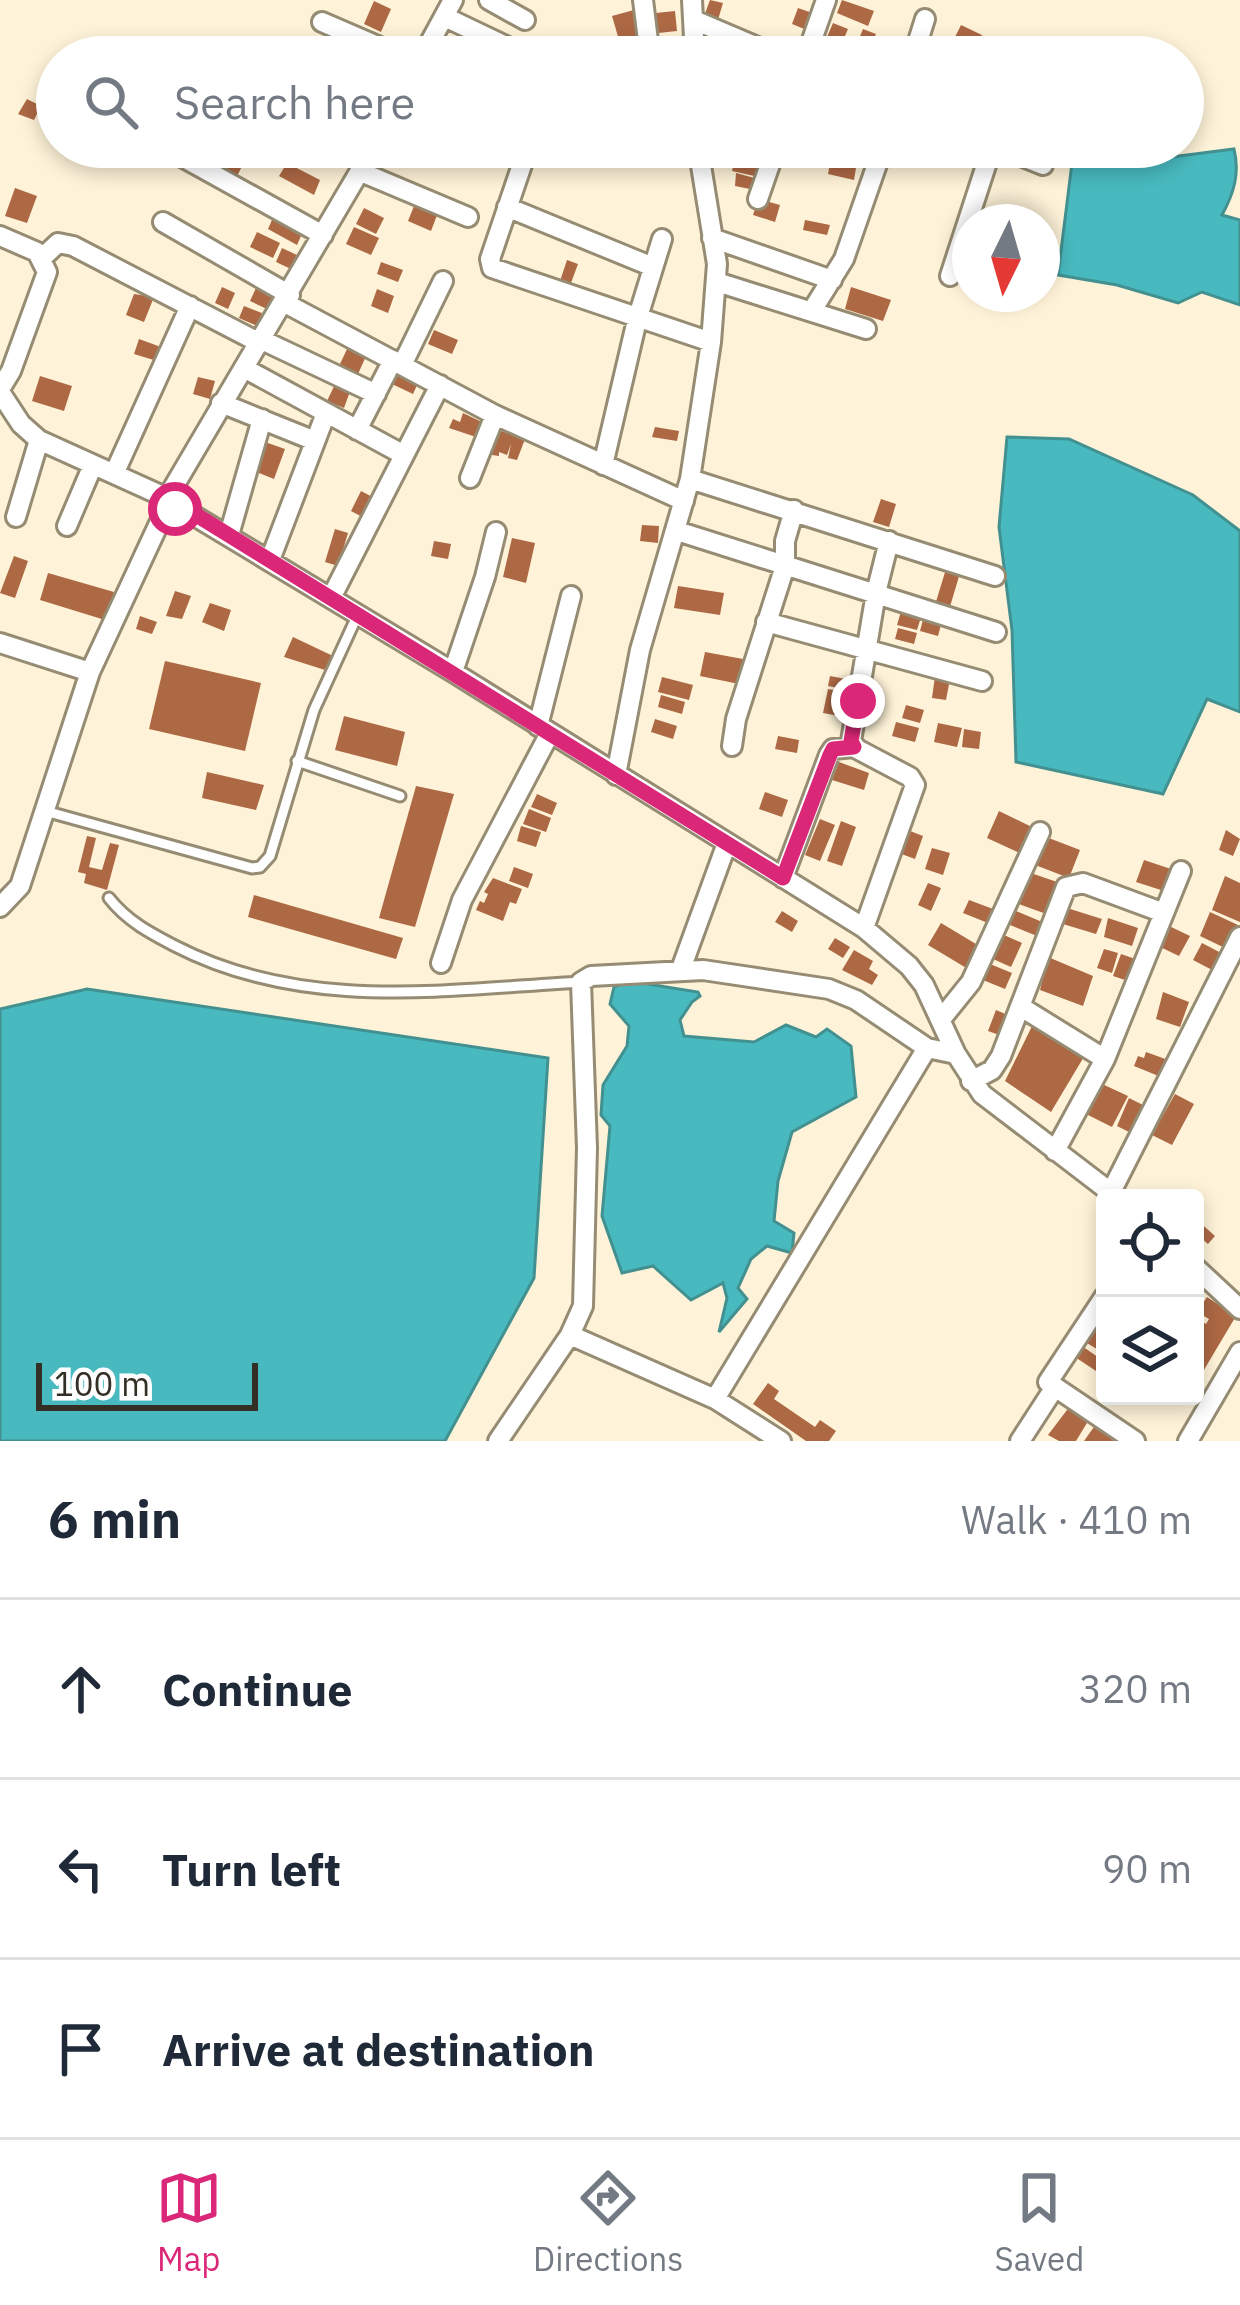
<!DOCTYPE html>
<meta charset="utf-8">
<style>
body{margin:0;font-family:"IBM Plex Sans",sans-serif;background:#f6f6f7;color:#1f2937}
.controls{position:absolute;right:36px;bottom:36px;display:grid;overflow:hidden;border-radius:12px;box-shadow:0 6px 18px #0003}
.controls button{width:108px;height:108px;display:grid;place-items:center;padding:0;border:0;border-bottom:3px solid #e0e1e3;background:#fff;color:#1f2937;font:60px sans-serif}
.compass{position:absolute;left:952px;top:204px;width:108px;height:108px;border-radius:50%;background:#fff;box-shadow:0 6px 18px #0003;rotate:185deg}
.scale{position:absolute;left:36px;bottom:30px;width:222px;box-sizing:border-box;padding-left:12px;border:6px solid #332f24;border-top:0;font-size:33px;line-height:42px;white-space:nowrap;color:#332f24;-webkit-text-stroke:9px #fff;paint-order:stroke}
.stop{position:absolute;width:36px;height:36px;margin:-27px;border:9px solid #db2777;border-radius:50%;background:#fff}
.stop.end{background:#db2777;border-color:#fff;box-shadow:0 3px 12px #0008}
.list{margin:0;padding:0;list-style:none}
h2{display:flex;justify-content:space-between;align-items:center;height:156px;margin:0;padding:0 48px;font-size:51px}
h2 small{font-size:39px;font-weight:400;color:#747a83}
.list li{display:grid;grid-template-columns:78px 1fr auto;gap:36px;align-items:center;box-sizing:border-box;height:180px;padding:0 48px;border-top:3px solid #e0e1e3}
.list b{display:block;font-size:45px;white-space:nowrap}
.list em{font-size:39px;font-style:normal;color:#747a83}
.icon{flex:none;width:66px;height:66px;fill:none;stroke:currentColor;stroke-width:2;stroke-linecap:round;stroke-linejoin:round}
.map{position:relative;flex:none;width:1240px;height:1441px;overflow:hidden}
.search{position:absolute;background:#fff;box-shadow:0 6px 18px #0003;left:36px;right:36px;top:36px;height:132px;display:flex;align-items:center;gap:30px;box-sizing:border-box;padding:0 42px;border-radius:66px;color:#747a83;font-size:45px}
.sheet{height:696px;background:#fff}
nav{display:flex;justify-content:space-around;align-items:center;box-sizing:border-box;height:168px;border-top:3px solid #e0e1e3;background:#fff;font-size:33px;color:#747a83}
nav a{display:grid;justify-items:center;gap:6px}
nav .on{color:#db2777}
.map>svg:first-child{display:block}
.water{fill:#48babf;stroke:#429090;stroke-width:3}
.building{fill:#ad6844}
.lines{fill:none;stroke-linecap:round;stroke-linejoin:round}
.lane-casing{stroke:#968c73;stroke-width:15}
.street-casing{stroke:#968c73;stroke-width:24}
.lane{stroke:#fff;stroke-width:9}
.street{stroke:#fff;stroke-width:18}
.route{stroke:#db2777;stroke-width:15}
</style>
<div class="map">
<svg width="1240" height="1441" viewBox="0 0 1240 1441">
<rect width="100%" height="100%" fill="#fef3d8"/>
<path class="water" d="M 1074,147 L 1134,147 L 1148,160 L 1234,149 C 1240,173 1234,193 1222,215 L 1240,220 L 1240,305 L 1202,292 L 1178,303 L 1117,285 L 1058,275 Z
M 1007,437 L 1069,439 L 1193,495 L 1240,531 L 1240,712 L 1207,699 L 1163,794 L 1016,762 L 1012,630 L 999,527 Z
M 629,981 L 698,992 L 700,996 L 692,1002 L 680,1020 L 684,1036 L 754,1042 L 786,1025 L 816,1037 L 827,1029 L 851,1046 L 856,1097 L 792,1132 L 778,1181 L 774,1221 L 794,1233 L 792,1253 L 767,1246 L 751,1259 L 738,1288 L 747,1299 L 719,1332 L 727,1298 L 723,1283 L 691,1300 L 653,1266 L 622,1273 L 602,1216 L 610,1126 L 601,1115 L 603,1085 L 627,1046 L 629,1026 L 610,1004 L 614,987 Z
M 87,989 L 548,1058 L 534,1278 L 445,1441 L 0,1441 L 0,1009 Z"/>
<path class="building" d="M 710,0 L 723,3 L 717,23 L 703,19 Z
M 842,0 L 874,11 L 868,26 L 837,13 Z
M 374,1 L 391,9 L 381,32 L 364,24 Z
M 798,8 L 818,15 L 812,32 L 792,24 Z
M 634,10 L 646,50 L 624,57 L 612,16 Z
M 675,11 L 677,31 L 658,33 L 656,13 Z
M 833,23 L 848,29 L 839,50 L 824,44 Z
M 961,25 L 982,35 L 977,47 L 955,37 Z
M 863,29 L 876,34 L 867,56 L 854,51 Z
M 326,30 L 337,37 L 328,57 L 314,57 Z
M 27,99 L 41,106 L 34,120 L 18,114 Z
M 227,147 L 252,147 L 236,178 L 216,167 Z
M 737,152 L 764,158 L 759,177 L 732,171 Z
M 831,158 L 856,168 L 854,180 L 828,174 Z
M 287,163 L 320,180 L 314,195 L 279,176 Z
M 736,173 L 758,179 L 755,190 L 735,186 Z
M 15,188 L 37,196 L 27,223 L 5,216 Z
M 758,199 L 780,205 L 775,222 L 753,215 Z
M 416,201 L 439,210 L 431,231 L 408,221 Z
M 364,208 L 384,218 L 376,234 L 356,224 Z
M 276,211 L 305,227 L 297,245 L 268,229 Z
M 805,220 L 830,225 L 827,235 L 803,230 Z
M 354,227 L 379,238 L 371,255 L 346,244 Z
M 257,232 L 280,243 L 273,258 L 250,247 Z
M 282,248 L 297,255 L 291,269 L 276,262 Z
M 567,260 L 578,264 L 568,291 L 558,287 Z
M 381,262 L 403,270 L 398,282 L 377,274 Z
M 222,287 L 235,293 L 228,309 L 215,303 Z
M 851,287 L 891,300 L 883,321 L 845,309 Z
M 256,288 L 273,296 L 267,309 L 250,301 Z
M 377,289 L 394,296 L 388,313 L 371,306 Z
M 134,294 L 154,297 L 144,322 L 126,315 Z
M 244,306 L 262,313 L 257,326 L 239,318 Z
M 434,330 L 458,340 L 452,354 L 428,344 Z
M 139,339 L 161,347 L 157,361 L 134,354 Z
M 349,345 L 367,354 L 358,374 L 339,366 Z
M 399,371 L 418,383 L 413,394 L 392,384 Z
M 40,376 L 72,386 L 64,411 L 32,401 Z
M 198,377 L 215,381 L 210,399 L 193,394 Z
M 337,380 L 352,386 L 344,408 L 327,401 Z
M 463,413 L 488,425 L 482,439 L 449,428 L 453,419 L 460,422 Z
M 655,427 L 679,431 L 677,441 L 652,437 Z
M 498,430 L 525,439 L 517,460 L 508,458 L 511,444 L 507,455 L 499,452 L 499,456 L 492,455 Z
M 265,442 L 285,449 L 274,479 L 254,471 Z
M 361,491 L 378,500 L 368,520 L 351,511 Z
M 881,499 L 896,504 L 889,527 L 873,522 Z
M 642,525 L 659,526 L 658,543 L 640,541 Z
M 335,529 L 348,533 L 338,566 L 325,562 Z
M 512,538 L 535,543 L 526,583 L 503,577 Z
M 434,541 L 451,544 L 448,559 L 431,556 Z
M 14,556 L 28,561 L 15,598 L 0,593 Z
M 946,569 L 960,573 L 949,610 L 935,605 Z
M 48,573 L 114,592 L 105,620 L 40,600 Z
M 678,586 L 724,593 L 720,615 L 674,608 Z
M 175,591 L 191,596 L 182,619 L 166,616 Z
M 210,603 L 231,610 L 224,631 L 202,622 Z
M 902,608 L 922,614 L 917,630 L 897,625 Z
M 140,616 L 157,622 L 152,634 L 136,629 Z
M 924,616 L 942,621 L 938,636 L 920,631 Z
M 898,628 L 917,633 L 914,644 L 895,639 Z
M 293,637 L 333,656 L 325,670 L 284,657 Z
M 705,652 L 743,659 L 739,684 L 700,676 Z
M 165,661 L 261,683 L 245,751 L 149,729 Z
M 830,676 L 851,680 L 849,690 L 828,686 Z
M 935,676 L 950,679 L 946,700 L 932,698 Z
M 662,677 L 693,685 L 689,700 L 658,692 Z
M 828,689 L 850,693 L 845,717 L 823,713 Z
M 661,695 L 685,702 L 682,714 L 658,707 Z
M 906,705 L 924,710 L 920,723 L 902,718 Z
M 344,716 L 405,732 L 397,766 L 335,750 Z
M 655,719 L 677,726 L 673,739 L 651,732 Z
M 896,722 L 919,728 L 915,742 L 892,736 Z
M 938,723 L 962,728 L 957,747 L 934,742 Z
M 964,729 L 981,732 L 979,749 L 962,747 Z
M 778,736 L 799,740 L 797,753 L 775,749 Z
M 839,762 L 869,773 L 864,790 L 832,780 Z
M 207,772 L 264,785 L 256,810 L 202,798 Z
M 416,786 L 454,794 L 415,927 L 379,918 Z
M 765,792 L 788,800 L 782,817 L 759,809 Z
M 537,794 L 557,803 L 552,815 L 531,807 Z
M 529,809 L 551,818 L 546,832 L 523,824 Z
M 999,811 L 1034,828 L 1022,854 L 987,838 Z
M 820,819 L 835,825 L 820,861 L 805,855 Z
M 841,821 L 856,827 L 842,866 L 827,861 Z
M 521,826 L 541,832 L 536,847 L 517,841 Z
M 905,829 L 923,836 L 915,859 L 896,852 Z
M 1226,830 L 1240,839 L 1233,856 L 1219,850 Z
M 1041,835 L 1080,850 L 1069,878 L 1030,863 Z
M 87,836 L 96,838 L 89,867 L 102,870 L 110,843 L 119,845 L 107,890 L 84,883 L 86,874 L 78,872 Z
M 932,848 L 950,853 L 943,875 L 925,869 Z
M 1144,860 L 1171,869 L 1164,891 L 1136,882 Z
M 514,867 L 533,874 L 528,888 L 509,881 Z
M 1028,872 L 1060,883 L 1049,915 L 1016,903 Z
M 1225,876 L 1240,883 L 1240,922 L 1212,910 Z
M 493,878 L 522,889 L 516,904 L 510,902 L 503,921 L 476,910 L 480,901 L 484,903 L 488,894 L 484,892 Z
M 928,883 L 941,888 L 931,911 L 918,905 Z
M 254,895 L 403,938 L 396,959 L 248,917 Z
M 969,900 L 993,909 L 988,923 L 963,913 Z
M 1067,908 L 1102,919 L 1096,934 L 1063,924 Z
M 782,911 L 798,921 L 792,932 L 775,922 Z
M 1016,911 L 1047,924 L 1042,938 L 1010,925 Z
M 1210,912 L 1238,925 L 1227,949 L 1200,936 Z
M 1108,918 L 1138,928 L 1132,946 L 1104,937 Z
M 941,923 L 981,947 L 968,969 L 928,945 Z
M 1167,925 L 1190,936 L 1179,956 L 1156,945 Z
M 1004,935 L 1022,943 L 1011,967 L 993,959 Z
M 835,938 L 850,947 L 843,958 L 828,949 Z
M 1202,943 L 1223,954 L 1214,971 L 1193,960 Z
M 1104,949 L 1118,953 L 1112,973 L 1097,968 Z
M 854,950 L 873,961 L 869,969 L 878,975 L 872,985 L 842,970 Z
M 1121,954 L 1138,960 L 1131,982 L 1113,976 Z
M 1048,957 L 1093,976 L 1083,1006 L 1040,990 Z
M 990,964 L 1012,973 L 1005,989 L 983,980 Z
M 1163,992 L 1189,1002 L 1180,1027 L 1156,1019 Z
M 996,1010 L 1010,1016 L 1002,1036 L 988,1031 Z
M 1035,1020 L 1085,1055 L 1051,1112 L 1005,1081 Z
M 1146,1052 L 1168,1060 L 1161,1077 L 1134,1066 L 1138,1056 L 1144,1058 Z
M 1100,1083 L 1128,1096 L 1112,1127 L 1086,1114 Z
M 1175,1094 L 1194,1104 L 1172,1145 L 1152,1135 Z
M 1129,1098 L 1145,1106 L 1129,1132 L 1117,1126 Z
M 1195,1218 L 1215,1236 L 1208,1244 L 1195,1233 Z
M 1207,1297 L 1236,1316 L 1195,1385 L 1195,1317 L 1206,1324 L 1209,1319 L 1197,1312 Z
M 1090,1327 L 1105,1337 L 1105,1354 L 1082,1340 Z
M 1082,1346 L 1105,1362 L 1105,1377 L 1075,1357 Z
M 768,1383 L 779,1391 L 774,1399 L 815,1427 L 820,1420 L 836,1431 L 829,1441 L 806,1441 L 753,1404 Z
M 1070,1406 L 1090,1418 L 1076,1441 L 1059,1441 L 1048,1435 Z
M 1096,1424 L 1119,1441 L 1084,1441 Z"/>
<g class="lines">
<defs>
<path id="lane" d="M 297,761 L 400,796
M 45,811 L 252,868 L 260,867 L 270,856 L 314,710 L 358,614
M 109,898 C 127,921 150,933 175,946 C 303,1012 443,990 581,982"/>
<path id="street" d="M 489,0 L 525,20
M 643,0 L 650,57
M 692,0 L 695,57
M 445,17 L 529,57
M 694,20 L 781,57
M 322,22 L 403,57
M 422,57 L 453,0
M 806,57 L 826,0
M 913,57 L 925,19
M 164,147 L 323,235
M 528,147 L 490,259 L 492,268 L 711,342
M 998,147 L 1043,165
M 361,172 L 468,217
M 758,199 L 776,147
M 507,207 L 653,267
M 163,222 L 290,295
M 0,236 L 37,252 L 47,272 L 11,371 L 0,389
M 712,238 L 832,280
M 42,258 L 58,243 L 73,246 L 260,343
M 950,276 L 992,147
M 717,282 L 866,329
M 285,303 L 495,415 L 684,501
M 813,309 L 844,259 L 883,147
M 262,340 L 376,394
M 402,365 L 443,281
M 244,368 L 404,455
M 0,392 L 21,424 L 39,440 L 167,498 L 173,505
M 221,403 L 315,441
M 357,430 L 393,360
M 603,465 L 637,320 L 662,239
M 114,474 L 190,306
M 470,478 L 495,415
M 690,479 L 995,576
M 167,498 L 374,147
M 16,517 L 39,440
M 67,526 L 93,465
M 677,531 L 996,632
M 229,535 L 262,419
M 270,560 L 326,413
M 331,598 L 440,385
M 766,622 L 982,681
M 0,643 L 90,672
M 453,672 L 485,577 L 496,532
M 538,726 L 571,596
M 732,746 L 736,719 L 785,566 L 785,541 L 794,510
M 616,775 L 640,650 L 690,479 L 711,342 L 717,264 L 698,147
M 783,878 L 829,755 L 833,749 L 854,747
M 0,907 L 20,886 L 90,672 L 162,517 L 183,509 L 453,672 L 864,928 L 909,966 L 924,985 L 956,1054 L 982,1094 L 1118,1198
M 864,928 L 915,785 L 910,777 L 857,749 L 851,741 L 876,593 L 889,541
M 441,963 L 462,900 L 550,733
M 681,969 L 727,843
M 1021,1007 L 1105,1059 L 1181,871
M 942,1018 L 971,982 L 1040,832
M 971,1081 L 992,1070 L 1001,1056 L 1066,887 L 1083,883 L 1164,913
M 1055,1151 L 1105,1059
M 1111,1192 L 1240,937
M 1195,1267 L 1240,1309
M 570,1335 L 715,1399 L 781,1441
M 1055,1387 L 1135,1441
M 715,1399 L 927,1048
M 498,1441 L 570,1335 L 583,1306 L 587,1148 L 581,982 L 591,976 L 703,970 L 829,989 L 856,1000 L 927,1048 L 956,1054
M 1020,1441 L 1055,1387 L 1048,1382 L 1105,1296
M 1188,1441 L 1240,1352"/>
</defs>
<use href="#lane" class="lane-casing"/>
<use href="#street" class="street-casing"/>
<use href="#lane" class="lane"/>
<use href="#street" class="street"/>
</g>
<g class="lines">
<path class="route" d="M 175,509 L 190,511 L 783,878 L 830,755 L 833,749 L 854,747 L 851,741 L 858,701"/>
</g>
</svg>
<div class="controls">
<button><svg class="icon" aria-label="locate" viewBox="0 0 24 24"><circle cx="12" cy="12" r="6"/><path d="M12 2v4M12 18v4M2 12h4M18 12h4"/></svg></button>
<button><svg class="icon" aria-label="layers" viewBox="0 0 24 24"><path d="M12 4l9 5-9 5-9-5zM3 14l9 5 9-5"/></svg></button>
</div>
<svg class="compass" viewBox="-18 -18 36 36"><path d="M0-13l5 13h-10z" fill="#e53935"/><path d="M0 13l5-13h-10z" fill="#747a83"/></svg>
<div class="scale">100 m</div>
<div class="stop" style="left:175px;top:509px"></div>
<div class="stop end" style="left:858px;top:701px"></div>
<div class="search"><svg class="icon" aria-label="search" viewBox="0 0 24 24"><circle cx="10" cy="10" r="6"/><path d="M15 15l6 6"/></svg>Search here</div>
</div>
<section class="sheet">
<h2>6 min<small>Walk · 410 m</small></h2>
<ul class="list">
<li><svg class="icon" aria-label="ahead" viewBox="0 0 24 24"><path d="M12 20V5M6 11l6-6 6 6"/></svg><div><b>Continue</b></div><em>320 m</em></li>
<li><svg class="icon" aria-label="left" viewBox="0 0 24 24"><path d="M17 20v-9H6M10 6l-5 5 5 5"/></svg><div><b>Turn left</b></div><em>90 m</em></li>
<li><svg class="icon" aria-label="arrive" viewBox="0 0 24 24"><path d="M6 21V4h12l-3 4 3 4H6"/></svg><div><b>Arrive at destination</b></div></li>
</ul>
</section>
<nav>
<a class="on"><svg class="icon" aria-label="map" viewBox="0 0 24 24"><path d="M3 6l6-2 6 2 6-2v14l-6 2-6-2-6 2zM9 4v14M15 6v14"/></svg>Map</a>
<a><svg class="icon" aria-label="directions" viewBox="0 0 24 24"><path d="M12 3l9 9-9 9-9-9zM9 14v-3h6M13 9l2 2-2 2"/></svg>Directions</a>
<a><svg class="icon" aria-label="saved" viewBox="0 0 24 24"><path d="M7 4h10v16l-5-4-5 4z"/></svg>Saved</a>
</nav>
